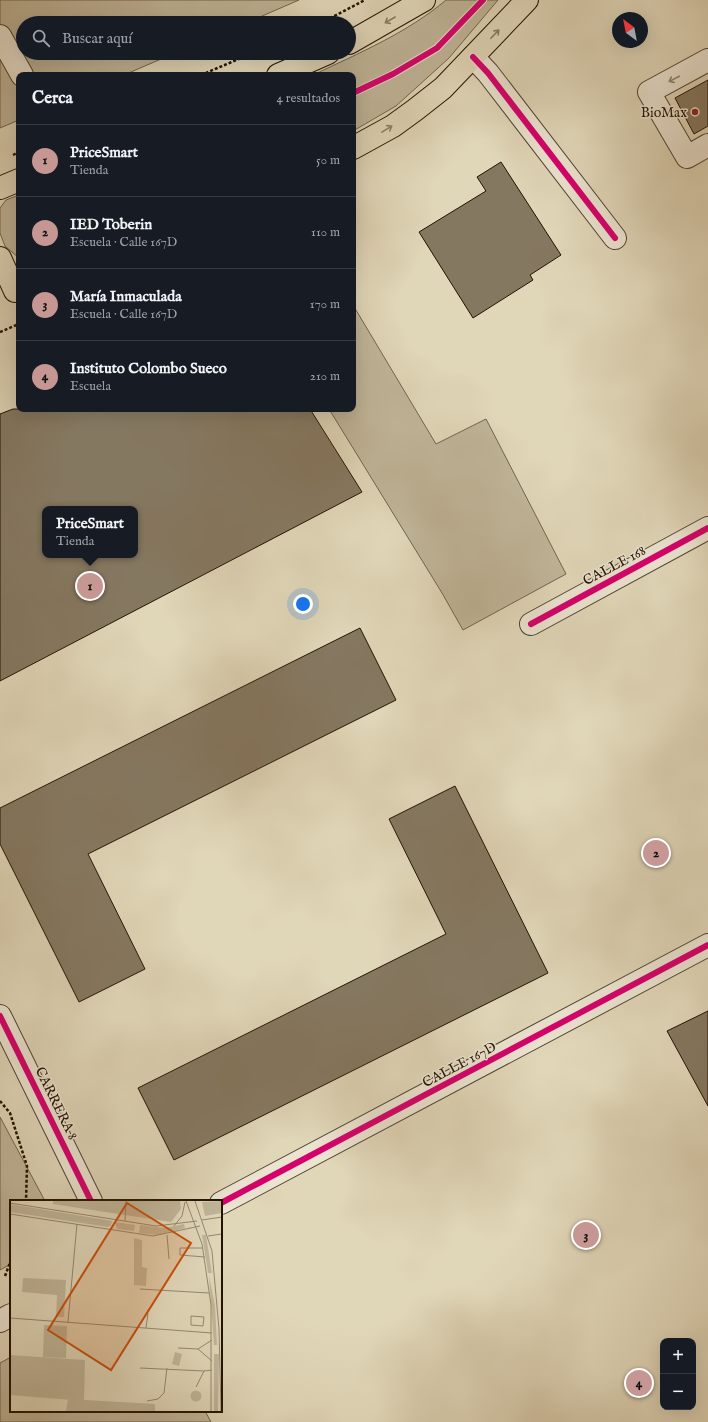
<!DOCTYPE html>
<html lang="es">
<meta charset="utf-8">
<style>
body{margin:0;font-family:"IM FELL English",serif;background:#242831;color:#f1f3f6}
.controls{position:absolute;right:12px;bottom:12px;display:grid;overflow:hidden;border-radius:8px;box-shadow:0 4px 16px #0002}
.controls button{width:36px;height:36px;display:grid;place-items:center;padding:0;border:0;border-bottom:1px solid #363941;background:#171b24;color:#f1f3f6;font:20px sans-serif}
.compass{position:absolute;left:612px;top:12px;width:36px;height:36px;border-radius:50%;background:#171b24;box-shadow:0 4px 16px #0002;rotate:328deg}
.you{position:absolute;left:303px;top:604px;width:14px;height:14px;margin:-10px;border:3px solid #fff;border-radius:50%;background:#1a73e8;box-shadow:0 0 0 6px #1a73e833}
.badge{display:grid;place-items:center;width:26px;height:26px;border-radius:50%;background:#c59692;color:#111;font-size:13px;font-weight:700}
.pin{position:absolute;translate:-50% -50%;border:2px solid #fff;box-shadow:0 1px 4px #0006}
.popup{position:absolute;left:42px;top:506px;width:96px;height:52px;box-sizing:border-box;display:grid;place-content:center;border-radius:8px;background:#171b24;filter:drop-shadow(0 1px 3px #0005);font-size:13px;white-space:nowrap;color:#9ea1a6}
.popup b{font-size:15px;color:#f1f3f6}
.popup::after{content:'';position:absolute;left:50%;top:100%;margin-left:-8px;border:8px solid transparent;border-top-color:#171b24}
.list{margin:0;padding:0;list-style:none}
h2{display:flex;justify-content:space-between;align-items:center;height:52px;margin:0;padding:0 16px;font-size:17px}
h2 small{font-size:13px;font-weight:400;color:#9ea1a6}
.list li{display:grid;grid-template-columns:26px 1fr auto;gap:12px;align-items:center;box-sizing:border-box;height:72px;padding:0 16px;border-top:1px solid #363941}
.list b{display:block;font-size:15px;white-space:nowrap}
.list p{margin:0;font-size:13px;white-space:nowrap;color:#9ea1a6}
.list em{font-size:13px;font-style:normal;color:#9ea1a6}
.icon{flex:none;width:22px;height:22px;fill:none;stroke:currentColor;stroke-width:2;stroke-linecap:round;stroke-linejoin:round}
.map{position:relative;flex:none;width:708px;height:1422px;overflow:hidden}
.search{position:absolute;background:#171b24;box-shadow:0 4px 16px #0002;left:16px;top:16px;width:340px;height:44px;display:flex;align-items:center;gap:10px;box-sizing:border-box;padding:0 14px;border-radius:22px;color:#9ea1a6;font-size:15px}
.panel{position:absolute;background:#171b24;box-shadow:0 4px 16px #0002;left:16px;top:72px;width:340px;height:340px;border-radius:8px}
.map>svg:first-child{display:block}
.green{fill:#c0b599;stroke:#72644e}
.building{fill:#857861;stroke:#231202;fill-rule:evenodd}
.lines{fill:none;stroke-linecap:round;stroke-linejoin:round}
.minor-casing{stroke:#524330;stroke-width:24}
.major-casing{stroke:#231202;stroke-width:24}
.path{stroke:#231202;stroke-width:2.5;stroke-dasharray:3 2;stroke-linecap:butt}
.minor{stroke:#ebe4d1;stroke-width:22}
.major{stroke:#e0d6b8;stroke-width:22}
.cycleway-casing{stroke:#ebe4d1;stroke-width:8}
.cycleway{stroke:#d6006c;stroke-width:6}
.oneway{stroke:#8b7e66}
.oneway2{stroke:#918674}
.poi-dot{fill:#8f2418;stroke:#ebe4d1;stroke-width:1.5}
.labels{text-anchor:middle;stroke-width:3;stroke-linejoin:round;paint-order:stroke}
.poi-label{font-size:14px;fill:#231202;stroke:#ebe4d1;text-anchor:end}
.street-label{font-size:14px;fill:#231202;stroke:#ebe4d1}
.inset-road{fill:none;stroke:#94886f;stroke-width:1}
.view{fill:#ca4e0a;fill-opacity:0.15;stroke:#ca4e0a;stroke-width:2}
.inset-edge{fill:none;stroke:#231202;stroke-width:2}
</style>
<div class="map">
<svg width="708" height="1422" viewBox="0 0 708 1422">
<rect width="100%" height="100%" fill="#e0d6b8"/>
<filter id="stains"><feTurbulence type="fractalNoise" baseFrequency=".005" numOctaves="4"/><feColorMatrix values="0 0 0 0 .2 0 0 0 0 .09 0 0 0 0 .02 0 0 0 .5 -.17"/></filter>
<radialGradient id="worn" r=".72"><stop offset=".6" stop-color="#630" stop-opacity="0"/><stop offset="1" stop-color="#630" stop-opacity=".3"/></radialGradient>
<path class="green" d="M 0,0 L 299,0 L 246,23 L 23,23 L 23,53 L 175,53 L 124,75 L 19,75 L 19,120 L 0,128 Z
M 446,0 L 498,0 L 449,58 L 396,106 L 353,131 L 353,75 L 313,75 C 359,53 407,33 446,0 Z
M 19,195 L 19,258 L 5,246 L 0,233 L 0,208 L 6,200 Z
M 353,305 L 436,444 L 486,419 L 566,574 L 463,630 L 442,593 L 329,409 L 353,409 Z
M 0,1117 L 45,1201 L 11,1201 L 11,1264 L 0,1270 Z
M 11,1357 L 11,1411 L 205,1411 L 211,1422 L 0,1422 L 0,1363 Z"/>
<path class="building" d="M 708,80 L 708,126 L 694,134 L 675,98 Z
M 501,162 L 561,255 L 530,275 L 533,280 L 473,318 L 419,232 L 486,191 L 477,177 Z
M 13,409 L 310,409 L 362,492 L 0,681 L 0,414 ZM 45,509 L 135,509 L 135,555 L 45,555 Z
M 360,628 L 396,700 L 88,854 L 145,969 L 79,1002 L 0,844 L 0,808 Z
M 455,786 L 548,973 L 174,1160 L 138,1088 L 446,934 L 389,819 Z
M 708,1011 L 708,1106 L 667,1031 Z"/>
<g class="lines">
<defs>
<path id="minor" d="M 0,36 L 22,75
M 473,57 L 488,73 L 615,238
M 708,60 L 649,92 L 687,157 L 708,145
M 531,624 L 708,528
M 0,1016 L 91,1201
M 221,1203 L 708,945
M 0,1321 L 11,1315"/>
<path id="major" d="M 349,43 L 424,0
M 278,75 L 328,53
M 353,148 L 393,126 L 415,110 L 443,88 L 527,0
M 0,188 L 19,180
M 0,258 L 15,291"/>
</defs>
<use href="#minor" class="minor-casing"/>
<use href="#major" class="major-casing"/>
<path class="path" d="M 321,23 L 365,0
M 201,75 L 253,53
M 13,155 L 19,152
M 0,332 L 19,324
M 0,1101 L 10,1113 L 27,1166 L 26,1201
M 5,1276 L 11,1260"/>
<use href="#minor" class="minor"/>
<use href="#major" class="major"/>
<defs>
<path id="cycleway" d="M 473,57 L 488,73 L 615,238
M 353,93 L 393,74 L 437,48 L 483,0
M 531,624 L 708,528
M 0,1016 L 91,1201
M 221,1203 L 708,945"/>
</defs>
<use href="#cycleway" class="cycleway-casing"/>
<use href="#cycleway" class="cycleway"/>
</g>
<defs><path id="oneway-shaft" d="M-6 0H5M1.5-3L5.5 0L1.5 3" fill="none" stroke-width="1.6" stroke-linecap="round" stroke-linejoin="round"/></defs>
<g class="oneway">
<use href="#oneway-shaft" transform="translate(390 20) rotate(150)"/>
<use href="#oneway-shaft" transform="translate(495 34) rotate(-46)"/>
<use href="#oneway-shaft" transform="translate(387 129) rotate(-31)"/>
</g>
<use class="oneway2" href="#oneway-shaft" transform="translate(674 79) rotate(152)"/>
<circle class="poi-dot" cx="695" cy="112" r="4"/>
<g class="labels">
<g class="poi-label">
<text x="687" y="117">BioMax</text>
</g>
<g class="street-label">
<text transform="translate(614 565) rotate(-28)" y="5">CALLE 168</text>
<text transform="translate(459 1064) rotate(-28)" y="5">CALLE 167D</text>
<text transform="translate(57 1103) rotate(64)" y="5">CARRERA 8</text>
</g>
</g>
<g transform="translate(10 1200)">
<rect width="212" height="212" fill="#e0d6b8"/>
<path d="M 43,1 L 170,1 L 171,9 L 161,22 L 43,4 ZM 0,4 L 102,21 L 101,25 L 98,27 L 0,12 ZM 105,22 L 125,25 L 124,31 L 107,29 ZM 174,24 L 175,28 L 147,35 L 129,33 L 130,25 L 155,28 ZM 192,35 L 196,35 L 202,73 L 198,73 ZM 124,38 L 132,40 L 132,67 L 137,68 L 136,86 L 124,85 ZM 199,76 L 205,106 L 207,145 L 204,145 ZM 13,78 L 56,80 L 54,117 L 46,117 L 47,95 L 12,92 ZM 34,125 L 57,126 L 56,158 L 33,157 ZM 165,152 L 172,154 L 169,166 L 162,164 ZM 204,154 L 209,154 L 208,211 L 204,211 ZM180.5 196a5.5 5.5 0 1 1 11 0a5.5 5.5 0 1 1-11 0ZM 58,199 L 145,204 L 145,211 L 56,211 Z" fill="#c0b599"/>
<path d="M 212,1 L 212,13 L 195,16 L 192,2 ZM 0,155 L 75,160 L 74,201 L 0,195 Z" fill="#c0b599"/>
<path class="inset-road" d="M 176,1 L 192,44 L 201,105 L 201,211M 185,1 L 202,51 L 209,129 L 211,211M 0,3 L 146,26 L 187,21M 0,14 L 143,36 L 190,26M 192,20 L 212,17M 115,21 L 116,1M 164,26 L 172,16 L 175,2M 157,35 L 159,59M 198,36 L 212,34M 193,48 L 170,48 L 170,55 L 195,57M 130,89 L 199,93M 181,116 L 194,117 L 193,126 L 181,125 ZM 0,118 L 202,133M 58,122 L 67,24M 136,128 L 138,113M 202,140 L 188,149 L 202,161M 168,148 L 188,149M 130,168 L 194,171M 186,187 L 194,171 L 202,170M 137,201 L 148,199 L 154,193 L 157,168"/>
<path class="view" d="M 117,3 L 181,43 L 101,170 L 38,130 Z"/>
<rect width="212" height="212" class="inset-edge"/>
</g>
<rect width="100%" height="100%" filter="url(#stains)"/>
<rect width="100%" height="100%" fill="url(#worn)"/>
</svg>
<div class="controls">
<button>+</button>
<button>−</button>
</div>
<svg class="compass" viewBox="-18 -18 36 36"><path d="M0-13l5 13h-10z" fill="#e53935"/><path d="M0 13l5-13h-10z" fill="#9ea1a6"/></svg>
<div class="you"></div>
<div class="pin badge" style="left:90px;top:586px">1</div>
<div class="popup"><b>PriceSmart</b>Tienda</div>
<div class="pin badge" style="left:656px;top:853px">2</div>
<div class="pin badge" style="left:586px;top:1235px">3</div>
<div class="pin badge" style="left:639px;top:1383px">4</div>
<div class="search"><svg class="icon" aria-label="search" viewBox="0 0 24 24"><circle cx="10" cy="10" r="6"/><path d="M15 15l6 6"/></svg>Buscar aquí</div>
<section class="panel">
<h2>Cerca<small>4 resultados</small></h2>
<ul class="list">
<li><span class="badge">1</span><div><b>PriceSmart</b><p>Tienda</p></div><em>50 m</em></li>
<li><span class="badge">2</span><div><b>IED Toberin</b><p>Escuela · Calle 167D</p></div><em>110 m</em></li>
<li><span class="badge">3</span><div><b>María Inmaculada</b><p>Escuela · Calle 167D</p></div><em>170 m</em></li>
<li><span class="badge">4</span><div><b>Instituto Colombo Sueco</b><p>Escuela</p></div><em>210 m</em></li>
</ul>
</section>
</div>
